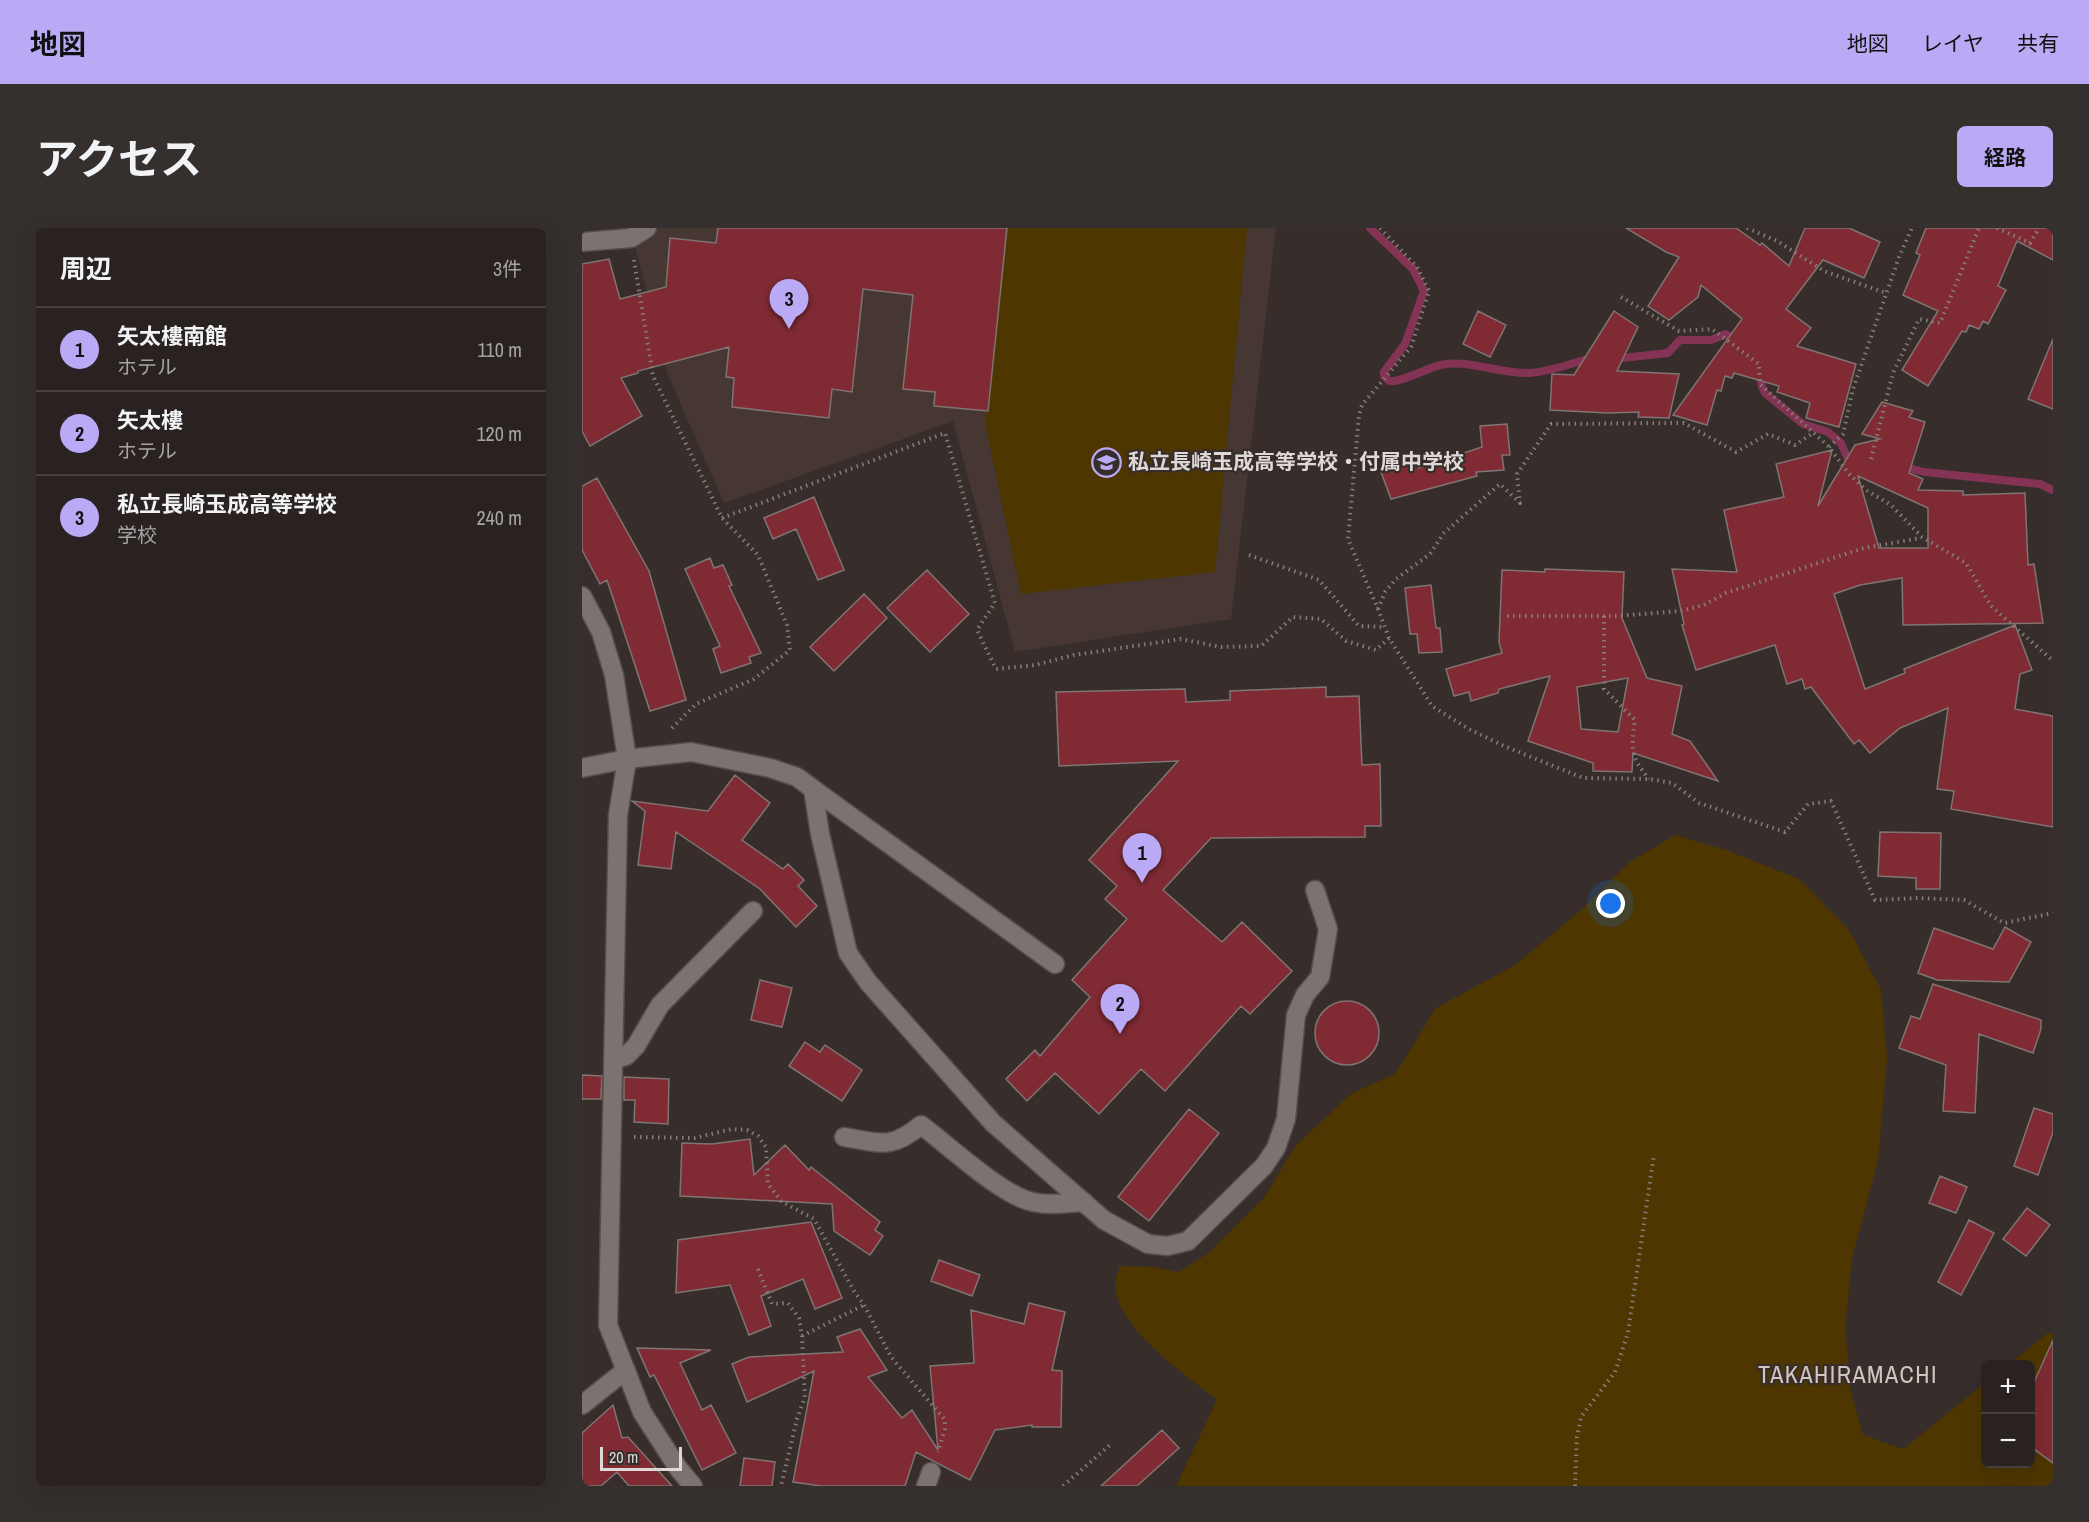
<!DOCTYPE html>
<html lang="ja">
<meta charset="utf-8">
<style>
body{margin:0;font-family:"Archivo Narrow","Noto Sans JP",sans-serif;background:#352f2d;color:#f1f3f6}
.controls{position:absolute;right:18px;bottom:18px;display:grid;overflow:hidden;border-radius:9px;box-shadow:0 6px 24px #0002}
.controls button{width:54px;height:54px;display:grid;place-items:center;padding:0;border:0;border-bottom:2px solid #453f3e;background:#292220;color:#f1f3f6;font:30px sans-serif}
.scale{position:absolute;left:18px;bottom:15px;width:82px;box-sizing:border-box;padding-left:6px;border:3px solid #ded9d7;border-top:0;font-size:16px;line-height:21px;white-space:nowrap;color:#ded9d7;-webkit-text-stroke:4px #372e2b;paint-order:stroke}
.you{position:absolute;left:1029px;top:676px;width:21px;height:21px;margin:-15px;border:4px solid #fff;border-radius:50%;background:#1a73e8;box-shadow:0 0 0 9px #1a73e833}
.badge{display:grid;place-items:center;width:39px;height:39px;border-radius:50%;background:#baaaf6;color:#111;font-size:20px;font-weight:700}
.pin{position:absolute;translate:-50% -50px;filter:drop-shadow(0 2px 3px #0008)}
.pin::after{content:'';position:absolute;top:32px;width:21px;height:18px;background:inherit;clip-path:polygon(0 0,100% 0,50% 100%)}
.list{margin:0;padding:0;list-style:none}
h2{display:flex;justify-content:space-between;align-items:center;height:78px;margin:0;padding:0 24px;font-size:26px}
h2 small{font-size:20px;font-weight:400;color:#a5a4a5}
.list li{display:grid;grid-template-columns:39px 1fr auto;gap:18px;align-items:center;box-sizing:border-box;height:84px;padding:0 24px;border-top:2px solid #453f3e}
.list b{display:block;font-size:22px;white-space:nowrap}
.list p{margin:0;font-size:20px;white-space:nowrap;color:#a5a4a5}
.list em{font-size:20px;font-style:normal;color:#a5a4a5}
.map{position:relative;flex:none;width:1471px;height:1258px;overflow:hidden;border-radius:9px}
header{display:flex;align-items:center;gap:36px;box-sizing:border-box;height:84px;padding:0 30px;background:#baaaf6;color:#111}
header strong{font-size:28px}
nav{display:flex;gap:33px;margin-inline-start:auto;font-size:21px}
.intro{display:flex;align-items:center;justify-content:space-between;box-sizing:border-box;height:144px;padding:0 36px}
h1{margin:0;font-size:42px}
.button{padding:15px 27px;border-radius:9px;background:#baaaf6;color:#111;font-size:21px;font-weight:700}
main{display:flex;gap:36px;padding:0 36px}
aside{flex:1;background:#292220;border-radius:9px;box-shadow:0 6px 24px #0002}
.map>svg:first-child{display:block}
.built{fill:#463732}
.green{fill:#4e3600}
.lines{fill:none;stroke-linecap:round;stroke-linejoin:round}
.stream{stroke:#843355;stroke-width:8}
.building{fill:#802b33;stroke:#7f7474;stroke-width:1.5;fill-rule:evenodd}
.minor-casing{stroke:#544d4b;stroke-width:21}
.path{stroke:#857e7b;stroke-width:4;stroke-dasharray:1.5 4.5;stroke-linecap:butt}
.minor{stroke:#7c726f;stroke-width:18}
.labels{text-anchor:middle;stroke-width:4.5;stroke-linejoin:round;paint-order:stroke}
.poi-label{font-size:21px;font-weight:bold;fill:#ded9d7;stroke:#372e2b;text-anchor:start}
.quarter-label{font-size:24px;letter-spacing:1.5px;fill:#d0c5c1;stroke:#372e2b}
</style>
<header>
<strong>地図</strong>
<nav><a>地図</a><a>レイヤ</a><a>共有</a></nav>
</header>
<div class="intro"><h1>アクセス</h1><a class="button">経路</a></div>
<main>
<aside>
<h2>周辺<small>3件</small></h2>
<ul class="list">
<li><span class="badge">1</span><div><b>矢太樓南館</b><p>ホテル</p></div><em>110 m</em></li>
<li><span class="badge">2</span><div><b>矢太樓</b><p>ホテル</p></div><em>120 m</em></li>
<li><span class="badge">3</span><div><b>私立長崎玉成高等学校</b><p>学校</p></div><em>240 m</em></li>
</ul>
</aside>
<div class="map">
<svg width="1471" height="1258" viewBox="0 0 1471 1258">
<rect width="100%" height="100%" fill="#372e2b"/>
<path class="built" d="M 51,0 L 694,0 L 649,391 L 433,424 L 371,193 L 142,275 L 86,147 L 52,14 Z"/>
<path class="green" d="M 421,0 L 665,0 L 633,344 L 439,366 L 403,195 Z
M 1093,607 L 1147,623 L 1217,651 L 1267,702 L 1299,762 L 1305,830 L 1296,933 L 1270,1030 L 1263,1100 L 1269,1165 L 1281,1207 L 1321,1221 L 1403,1155 L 1404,1236 L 1448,1236 L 1448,1136 L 1427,1136 L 1466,1105 L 1471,1106 L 1471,1258 L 594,1258 L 635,1172 C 605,1148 532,1098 533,1056 C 533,1051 536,1044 538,1038 L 571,1039 L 597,1044 L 625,1026 L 681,971 L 714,917 L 770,865 L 813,846 L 854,780 L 933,737 L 998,683 L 1048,634 Z"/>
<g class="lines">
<path class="stream" d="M 788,0 L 831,41 L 842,63 L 823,116 L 802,144 L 802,148 L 807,153 C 818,156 847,138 864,136 C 892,133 919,146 947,145 C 966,144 988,136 1006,131 L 1013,131
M 1031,131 L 1086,125 L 1098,112 L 1129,112 L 1144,106 L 1156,115
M 1178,144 L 1180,159 L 1183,165 L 1221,196 L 1246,204 L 1259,215 L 1268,236 L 1271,235
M 1319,238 L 1342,244 L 1458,256 L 1471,262"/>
</g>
<path class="building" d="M 136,0 L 425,0 L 406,183 L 352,178 L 353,164 L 321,161 L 331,67 L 281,61 L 270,164 L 250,161 L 247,190 L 150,179 L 152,150 L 144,149 L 147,119 L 56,143 L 56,145 L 39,150 L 60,188 L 8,218 L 0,203 L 0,36 L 27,31 L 38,71 L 84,59 L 88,10 L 134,15 Z
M 1044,0 L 1154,0 L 1178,17 L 1180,15 L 1207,38 L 1223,0 L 1267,0 L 1298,14 L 1282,50 L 1241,32 L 1204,81 L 1229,100 L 1215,118 L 1274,136 L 1257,199 L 1224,190 L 1228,175 L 1195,164 L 1197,158 L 1152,145 L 1150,150 L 1143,148 L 1139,163 L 1135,162 L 1125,197 L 1091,187 L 1160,91 L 1119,57 L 1116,69 L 1087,92 L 1066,78 L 1097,29 L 1084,24 Z
M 1344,0 L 1471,0 L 1471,32 L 1435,13 L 1416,58 L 1424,62 L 1406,96 L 1401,93 L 1397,101 L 1387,97 L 1384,104 L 1380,103 L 1346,158 L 1320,142 L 1356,83 L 1321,67 L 1338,27 L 1334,25 Z
M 896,83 L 924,97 L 908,129 L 881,116 Z
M 1032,83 L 1056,99 L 1035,143 L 1097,146 L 1087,190 L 1056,189 L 1057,184 L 1025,185 L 968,182 L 970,146 L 992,147 Z
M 1471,111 L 1471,181 L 1446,171 Z
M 1300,174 L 1331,183 L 1327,189 L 1343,194 L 1327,245 L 1341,251 L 1336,262 L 1381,263 L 1381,267 L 1443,265 L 1446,337 L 1452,336 L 1461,395 L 1321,397 L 1320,350 L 1278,357 L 1252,366 L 1283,461 L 1323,445 L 1322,441 L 1433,397 L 1450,442 L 1438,446 L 1433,481 L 1471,488 L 1471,599 L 1369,581 L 1372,563 L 1355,561 L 1366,480 L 1318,500 L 1288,525 L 1277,512 L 1272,516 L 1229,459 L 1223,461 L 1220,451 L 1205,456 L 1193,417 L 1114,442 L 1100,397 L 1102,396 L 1090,341 L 1155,344 L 1142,282 L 1202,269 L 1194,236 L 1250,222 L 1236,278 L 1273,217 L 1298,211 L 1280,206 ZM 1276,248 L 1346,280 L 1346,320 L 1297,320 Z
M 925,196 L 928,227 L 920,227 L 922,242 L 894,244 L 895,248 L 809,271 L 799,244 L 835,231 L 837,240 L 900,219 L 898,198 Z
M 15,250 L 67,343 L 104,472 L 68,483 L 25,352 L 18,356 L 0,322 L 0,258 Z
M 232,269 L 262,342 L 236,352 L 214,301 L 191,311 L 182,290 Z
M 128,330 L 132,340 L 141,337 L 150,357 L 147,358 L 179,425 L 167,429 L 169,435 L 139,445 L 131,421 L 138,418 L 103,341 Z
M 963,341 L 1042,344 L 1040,390 L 1065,450 L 1100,458 L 1090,506 L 1108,513 L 1136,553 L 1051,525 L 1050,544 L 1011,543 L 1011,535 L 946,513 L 968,448 L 917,461 L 916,465 L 889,473 L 887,464 L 872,468 L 864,441 L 920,425 L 917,414 L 920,342 L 963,344 ZM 1046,450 L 1036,504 L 999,501 L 995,459 Z
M 345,342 L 387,386 L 348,424 L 305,380 Z
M 849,357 L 854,400 L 858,400 L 860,424 L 837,425 L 835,406 L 828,406 L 823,360 Z
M 282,366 L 305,390 L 252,443 L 228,419 Z
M 744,459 L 744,469 L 777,468 L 780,537 L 798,536 L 799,598 L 783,598 L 783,609 L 629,610 L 581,662 L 640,714 L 660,694 L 710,743 L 668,786 L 659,778 L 583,863 L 559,841 L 517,886 L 473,845 L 445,873 L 424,851 L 453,822 L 458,828 L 508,769 L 490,752 L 545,691 L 523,671 L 535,658 L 507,632 L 596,533 L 477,538 L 474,464 L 603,461 L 604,474 L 648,472 L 648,463 Z
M 153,547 L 188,575 L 160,612 L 201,641 L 206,636 L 222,652 L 216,658 L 235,678 L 214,699 L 178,661 L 94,604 L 89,641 L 56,637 L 63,583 L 50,573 L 126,583 Z
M 1298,604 L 1359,605 L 1358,661 L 1334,661 L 1334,650 L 1296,648 Z
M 1423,699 L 1449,714 L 1427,754 L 1355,752 L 1336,745 L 1352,700 L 1411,721 Z
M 178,752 L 210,760 L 200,799 L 169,792 Z
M 1351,756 L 1459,792 L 1459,801 L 1451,825 L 1397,806 L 1393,885 L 1361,883 L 1364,837 L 1317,820 L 1329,788 L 1338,791 Z
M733 805a32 32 0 1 1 64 0a32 32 0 1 1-64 0Z
M 223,814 L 238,824 L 243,817 L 280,842 L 260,873 L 207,838 Z
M 0,847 L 20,848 L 19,871 L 0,871 Z
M 42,849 L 87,851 L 86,896 L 52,894 L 53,872 L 42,872 Z
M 1452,880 L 1471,886 L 1471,904 L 1456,947 L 1432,938 Z
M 607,881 L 637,905 L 567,993 L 536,969 Z
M 168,911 L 172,947 L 203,917 L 227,942 L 229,939 L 298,994 L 293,1002 L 301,1008 L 288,1027 L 252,1003 L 250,976 L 98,968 L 100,915 L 130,916 Z
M 1358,948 L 1385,959 L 1374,985 L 1347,975 Z
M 1445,980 L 1468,997 L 1444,1028 L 1421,1011 Z
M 1387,992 L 1412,1005 L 1379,1067 L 1356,1054 Z
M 229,994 L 260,1070 L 233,1081 L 221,1051 L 179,1068 L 189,1098 L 167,1107 L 148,1057 L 94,1065 L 96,1012 Z
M 357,1032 L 398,1047 L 390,1068 L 349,1053 Z
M 447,1075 L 483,1084 L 470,1142 L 480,1143 L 479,1199 L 450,1199 L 450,1197 L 413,1202 L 388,1252 L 334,1224 L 323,1258 L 239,1258 L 211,1254 L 232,1143 L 165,1174 L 150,1136 L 167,1129 L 261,1124 L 255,1109 L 278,1101 L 305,1142 L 286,1149 L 320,1190 L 330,1182 L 356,1222 L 348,1138 L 392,1135 L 389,1082 L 442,1096 Z
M 1471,1112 L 1471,1235 L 1449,1219 L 1449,1161 Z
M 55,1120 L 129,1122 L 98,1135 L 120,1182 L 129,1177 L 154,1225 L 120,1242 L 72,1147 L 68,1149 Z
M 31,1177 L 40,1210 L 46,1209 L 90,1258 L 47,1258 L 35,1244 L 19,1258 L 0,1258 L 0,1205 Z
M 580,1202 L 597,1220 L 555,1258 L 519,1258 Z
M 162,1230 L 193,1234 L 190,1258 L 158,1258 Z"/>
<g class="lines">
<defs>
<path id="minor" d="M 0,14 L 49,10 L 65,0
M 0,368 L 19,404 L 32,447 L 45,531 L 36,587 L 26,1097 L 60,1184 L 96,1240 L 111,1258
M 0,540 L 45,531 L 109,524 L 188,540 L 215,549 L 231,561 L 238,606 L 266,725 L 286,754 L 411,895 L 522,992 L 566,1016 L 586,1018 L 606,1013 L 682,938 L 694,920 L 704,891 L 714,787 L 723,767 L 738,749 L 746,701 L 733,662
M 231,561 L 473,736
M 31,832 L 44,828 L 54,818 L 78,777 L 171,683
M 262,909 C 298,915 309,922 339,897 C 366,917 420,968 451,974 C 468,978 485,975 502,974
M 0,1177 L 44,1142
M 344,1258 L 349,1244"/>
</defs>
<use href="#minor" class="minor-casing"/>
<path class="path" d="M 798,0 L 835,39 L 847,63 L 829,119 L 780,177 L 777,187 L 766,311 L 796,381 L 807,410 L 850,478 L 885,500 L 922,518 L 1001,550 L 1068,551 L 1090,555 L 1117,575 L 1203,604 L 1226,576 L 1249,573 L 1293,672 L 1336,670 L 1382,672 L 1422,695 L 1471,685
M 1165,0 L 1195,13 L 1242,43 L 1304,65
M 1415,0 L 1448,15 L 1457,0
M 52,32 L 71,148 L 140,290 L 176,327 L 205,397 L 208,422 L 172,451 L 114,476 L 88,502
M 1039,69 L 1097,103 L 1130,101 L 1177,136 L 1178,156 L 1247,219 L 1267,246 L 1284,262 L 1309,277 L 1340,309 L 1384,335 L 1409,378 L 1469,431 L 1471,430
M 1247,219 L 1261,206 L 1271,161 L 1317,29 L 1330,0
M 1289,231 L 1311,145 L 1337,91 L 1358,95 L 1397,0
M 140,290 L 363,205 L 413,375 L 395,402 L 414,441 L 453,437 L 492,427 L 599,411 L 639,419 L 679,418 L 711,389 L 739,391 L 764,413 L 794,422 L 807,410
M 667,327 L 737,352 L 777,398 L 802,399
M 796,381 L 803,364 L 814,351 L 848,326 L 862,305 L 918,256 L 938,275 L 935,246 L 969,196 L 1102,195 L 1154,224 L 1186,206 L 1213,217 L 1231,205
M 925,388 L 1035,388 L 1098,383 L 1122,377 L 1144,365 L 1282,320 L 1339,310
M 1022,388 L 1022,461 L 1053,492 C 1049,521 1048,528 1067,551
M 52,909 L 113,910 L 150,901 L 165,902 L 176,908 L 184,919 L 186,956 L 199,973 L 232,991 L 272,1063 L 282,1077 L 309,1129 L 363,1192 L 363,1201 L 356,1224
M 176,1041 L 190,1076 L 206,1075 L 217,1090 L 220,1108 L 223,1169 L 215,1191 L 199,1258
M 220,1108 L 282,1077
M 481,1258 L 528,1217
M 993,1258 L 995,1209 L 999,1189 L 1033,1144 L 1046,1105 L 1072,926"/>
<use href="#minor" class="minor"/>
</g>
<defs>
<symbol id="school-ring" viewBox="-11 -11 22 22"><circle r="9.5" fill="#372e2b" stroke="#baaaf6" stroke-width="1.5"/><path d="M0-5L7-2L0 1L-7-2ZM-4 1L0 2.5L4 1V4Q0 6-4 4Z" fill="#baaaf6"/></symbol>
</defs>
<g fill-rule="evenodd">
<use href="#school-ring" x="508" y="218" width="33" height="33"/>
</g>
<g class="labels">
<g class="poi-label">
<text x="546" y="241">私立長崎玉成高等学校・付属中学校</text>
</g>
<g class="quarter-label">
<text x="1266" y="1155">TAKAHIRAMACHI</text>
</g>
</g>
</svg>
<div class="controls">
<button>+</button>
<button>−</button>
</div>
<div class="scale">20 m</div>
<div class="you"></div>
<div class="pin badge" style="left:560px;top:655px">1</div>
<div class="pin badge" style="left:538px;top:806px">2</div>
<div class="pin badge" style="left:207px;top:101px">3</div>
</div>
</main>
